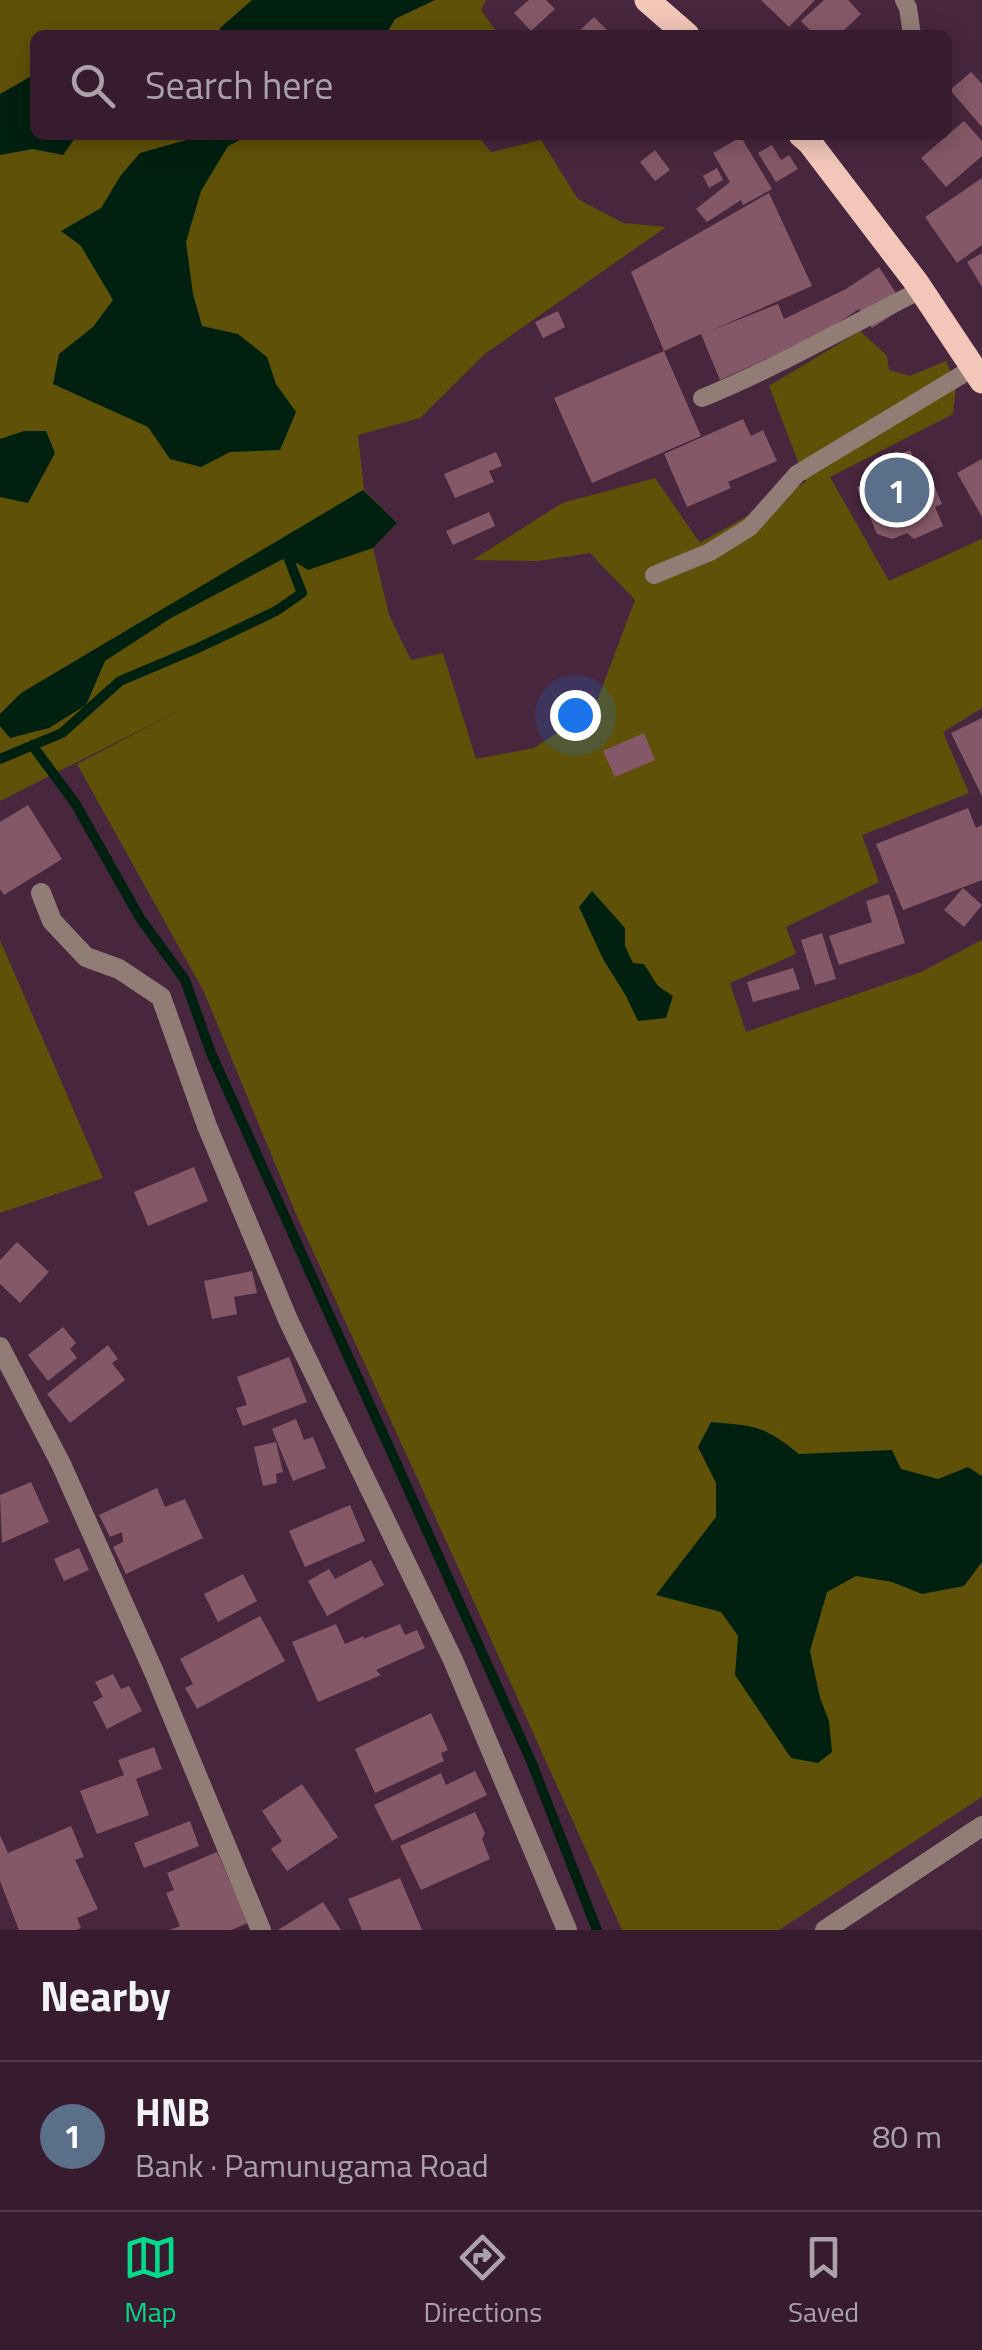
<!DOCTYPE html>
<meta charset="utf-8">
<style>
body{margin:0;font-family:"Titillium Web",sans-serif;background:#41293a;color:#f1f3f6}
.you{position:absolute;left:575px;top:715px;width:35px;height:35px;margin:-25px;border:8px solid #fff;border-radius:50%;background:#1a73e8;box-shadow:0 0 0 15px #1a73e833}
.badge{display:grid;place-items:center;width:65px;height:65px;border-radius:50%;background:#06d98b;color:#fff;font-size:32px;font-weight:700}
.pin{position:absolute;translate:-50% -50%;border:5px solid #fff;box-shadow:0 2px 10px #0006}
.list{margin:0;padding:0;list-style:none}
h2{display:flex;justify-content:space-between;align-items:center;height:130px;margin:0;padding:0 40px;font-size:42px}
h2 small{font-size:32px;font-weight:400;color:#aaa1aa}
.list li{display:grid;grid-template-columns:65px 1fr auto;gap:30px;align-items:center;box-sizing:border-box;height:150px;padding:0 40px;border-top:2px solid #503a4a}
.list b{display:block;font-size:38px;white-space:nowrap}
.list p{margin:0;font-size:32px;white-space:nowrap;color:#aaa1aa}
.list em{font-size:32px;font-style:normal;color:#aaa1aa}
.icon{flex:none;width:55px;height:55px;fill:none;stroke:currentColor;stroke-width:2;stroke-linecap:round;stroke-linejoin:round}
.map{position:relative;flex:none;width:982px;height:1930px;overflow:hidden}
.search{position:absolute;background:#361c2e;box-shadow:0 5px 25px #0003;left:30px;right:30px;top:30px;height:110px;display:flex;align-items:center;gap:25px;box-sizing:border-box;padding:0 35px;border-radius:15px;color:#aaa1aa;font-size:38px}
.sheet{height:280px;background:#361c2e}
nav{display:flex;justify-content:space-around;align-items:center;box-sizing:border-box;height:140px;border-top:2px solid #503a4a;background:#361c2e;font-size:28px;color:#aaa1aa}
nav a{display:grid;justify-items:center;gap:5px}
nav .on{color:#06d98b}
.map>svg:first-child{display:block}
.green{fill:#5f5208}
.water{fill:#002010}
.lines{fill:none;stroke-linecap:round;stroke-linejoin:round}
.stream{stroke:#002010;stroke-width:10}
.building{fill:#855867}
.service{stroke:#927d76;stroke-width:18}
.minor{stroke:#927d76;stroke-width:20}
.primary{stroke:#f2c6b8;stroke-width:25}
</style>
<div class="map">
<svg width="982" height="1930" viewBox="0 0 982 1930">
<rect width="100%" height="100%" fill="#48263e"/>
<path class="green" d="M 0,0 L 486,0 L 481,10 L 499,35 L 35,35 L 35,135 L 477,135 L 491,152 L 541,140 L 578,199 L 623,223 L 666,227 L 486,353 L 420,418 L 358,435 L 364,490 L 397,523 L 373,548 L 389,615 L 411,660 L 443,653 L 476,759 L 534,748 L 594,709 L 635,600 L 590,553 L 538,561 L 473,560 L 562,503 L 655,478 L 700,543 L 806,482 L 769,386 L 860,331 L 887,356 L 889,370 L 910,376 L 946,361 L 956,385 L 953,414 L 830,477 L 889,581 L 982,539 L 982,708 L 943,732 L 969,793 L 862,835 L 879,882 L 786,927 L 796,954 L 730,983 L 746,1032 L 921,972 L 982,940 L 982,1797 L 779,1930 L 622,1930 L 480,1615 L 296,1214 L 204,992 L 77,764 L 184,708 L 0,801 Z
M 0,940 L 103,1178 L 0,1213 Z"/>
<path class="water" d="M 252,0 L 435,0 L 395,19 L 386,35 L 234,35 L 219,29 Z
M 35,74 L 35,135 L 77,135 L 63,155 L 33,149 L 0,155 L 0,94 Z
M 204,135 L 250,135 L 228,146 L 201,191 L 186,242 L 193,294 L 202,326 L 238,334 L 267,357 L 276,384 L 296,412 L 280,450 L 230,452 L 201,467 L 170,459 L 148,427 L 53,384 L 59,354 L 93,327 L 113,300 L 81,246 L 61,231 L 101,208 L 121,175 L 140,153 Z
M 24,431 L 46,431 L 55,453 L 28,503 L 0,497 L 0,439 Z
M 363,490 L 397,523 L 373,548 L 308,570 L 287,557 L 171,618 L 105,661 L 86,705 L 49,728 L 10,738 L 0,726 L 0,714 L 21,693 Z
M 592,891 L 625,928 L 625,946 L 633,963 L 644,964 L 658,986 L 673,996 L 666,1018 L 638,1021 L 626,996 L 603,959 L 579,907 Z
M 711,1422 C 755,1426 763,1425 799,1454 L 892,1450 L 901,1469 L 938,1479 L 968,1467 L 982,1476 L 982,1562 L 964,1586 L 922,1594 L 892,1582 L 856,1576 L 827,1592 L 810,1651 L 820,1698 L 829,1721 L 832,1752 L 818,1763 L 791,1758 L 735,1675 L 738,1636 L 721,1612 L 656,1595 L 716,1517 L 716,1483 L 698,1447 Z"/>
<g class="lines">
<path class="stream" d="M 32,745 L 75,803 L 140,918 L 185,980 L 211,1053 L 531,1761 L 597,1930
M 0,759 L 62,733 L 120,681 L 198,648 L 276,611 L 302,593 L 288,557"/>
</g>
<path class="building" d="M 529,0 L 546,0 L 555,9 L 531,31 L 514,13 Z
M 761,0 L 815,0 L 789,27 Z
M 824,0 L 848,0 L 861,14 L 839,35 L 815,35 L 801,21 Z
M 594,17 L 612,35 L 575,35 Z
M 971,72 L 982,84 L 982,127 L 950,90 Z
M 964,121 L 982,141 L 982,156 L 946,187 L 921,158 Z
M 741,137 L 772,189 L 743,205 L 741,200 L 707,222 L 696,209 L 730,182 L 713,153 Z
M 772,145 L 781,160 L 789,155 L 798,169 L 776,182 L 758,153 Z
M 655,150 L 670,170 L 655,181 L 640,162 Z
M 717,168 L 723,180 L 709,188 L 703,176 Z
M 982,178 L 982,245 L 957,263 L 925,217 Z
M 769,193 L 812,286 L 710,331 L 778,304 L 784,319 L 846,289 L 879,267 L 905,307 L 872,328 L 859,309 L 821,334 L 720,380 L 701,334 L 664,351 L 631,272 Z
M 982,253 L 982,287 L 967,262 Z
M 558,311 L 565,327 L 543,338 L 535,322 Z
M 664,351 L 701,436 L 592,483 L 554,398 Z
M 743,419 L 751,436 L 763,430 L 777,461 L 728,482 L 731,488 L 687,507 L 664,454 Z
M 910,450 L 916,464 L 924,461 L 942,504 L 935,507 L 943,526 L 914,539 L 907,533 L 892,539 L 877,534 L 857,487 L 884,476 L 879,463 Z
M 496,452 L 502,466 L 489,471 L 494,482 L 455,498 L 444,474 Z
M 982,459 L 982,517 L 957,473 Z
M 489,512 L 495,526 L 453,545 L 446,531 Z
M 982,718 L 982,796 L 951,733 Z
M 644,733 L 655,760 L 615,777 L 603,751 Z
M 28,805 L 62,859 L 4,895 L 0,889 L 0,822 Z
M 968,808 L 976,828 L 982,825 L 982,880 L 903,910 L 876,844 Z
M 963,888 L 982,905 L 964,927 L 944,910 Z
M 889,894 L 905,943 L 839,965 L 829,936 L 872,922 L 866,901 Z
M 822,933 L 836,979 L 815,985 L 801,940 Z
M 793,968 L 800,989 L 753,1002 L 747,982 Z
M 194,1167 L 208,1201 L 148,1226 L 134,1192 Z
M 17,1242 L 49,1272 L 20,1303 L 0,1284 L 0,1260 Z
M 252,1271 L 257,1293 L 234,1297 L 237,1314 L 212,1319 L 204,1281 Z
M 63,1327 L 76,1343 L 70,1349 L 77,1358 L 48,1381 L 28,1355 Z
M 108,1345 L 118,1359 L 112,1363 L 125,1380 L 70,1423 L 47,1394 Z
M 289,1357 L 307,1402 L 243,1426 L 236,1408 L 247,1405 L 237,1377 Z
M 296,1419 L 304,1440 L 313,1437 L 326,1468 L 293,1481 L 272,1429 Z
M 276,1442 L 283,1472 L 276,1474 L 277,1483 L 263,1486 L 254,1447 Z
M 31,1482 L 49,1522 L 2,1543 L 0,1495 Z
M 157,1488 L 165,1507 L 185,1499 L 203,1538 L 126,1574 L 113,1547 L 123,1542 L 122,1532 L 110,1537 L 99,1515 Z
M 350,1505 L 365,1541 L 305,1567 L 289,1531 Z
M 79,1548 L 89,1570 L 64,1581 L 54,1559 Z
M 371,1560 L 384,1585 L 327,1616 L 308,1581 L 329,1569 L 335,1579 Z
M 243,1574 L 257,1601 L 218,1622 L 204,1594 Z
M 260,1616 L 285,1661 L 197,1709 L 185,1688 L 193,1684 L 180,1659 Z
M 336,1624 L 345,1644 L 364,1636 L 363,1639 L 400,1624 L 405,1635 L 417,1630 L 425,1648 L 376,1670 L 381,1675 L 318,1702 L 292,1642 Z
M 113,1674 L 121,1689 L 129,1686 L 142,1711 L 107,1729 L 93,1702 L 103,1697 L 95,1682 Z
M 431,1713 L 448,1750 L 441,1753 L 444,1761 L 375,1793 L 355,1749 Z
M 154,1747 L 162,1769 L 136,1779 L 149,1815 L 97,1834 L 80,1791 L 124,1775 L 118,1760 Z
M 475,1771 L 487,1795 L 392,1841 L 374,1805 L 441,1773 L 446,1785 Z
M 302,1784 L 338,1837 L 287,1871 L 271,1849 L 282,1841 L 262,1811 Z
M 475,1812 L 485,1833 L 482,1839 L 490,1859 L 421,1890 L 400,1846 Z
M 190,1821 L 199,1846 L 144,1868 L 134,1843 Z
M 71,1826 L 84,1857 L 75,1860 L 98,1909 L 77,1918 L 81,1928 L 76,1930 L 19,1930 L 0,1881 L 0,1835 L 8,1853 Z
M 217,1852 L 248,1923 L 231,1930 L 170,1930 L 180,1926 L 166,1893 L 174,1890 L 167,1873 Z
M 400,1878 L 422,1930 L 362,1930 L 348,1899 Z
M 323,1902 L 341,1930 L 278,1930 Z"/>
<g class="lines">
<path class="service" d="M 904,0 L 908,8 L 912,35
M 702,398 C 778,367 848,326 921,290
M 654,575 L 710,552 L 750,527 L 797,474 L 973,368"/>
<path class="minor" d="M 41,893 L 52,921 L 86,957 L 119,969 L 161,997 L 207,1126 L 289,1322 L 453,1660 L 567,1930
M 0,1347 L 61,1464 L 154,1672 L 261,1930
M 825,1930 L 982,1826"/>
<path class="primary" d="M 647,0 L 687,35
M 801,135 L 810,143 L 916,282 L 982,381"/>
</g>
</svg>
<div class="you"></div>
<div class="pin badge" style="left:897px;top:490px;background:#5c6f8a">1</div>
<div class="search"><svg class="icon" aria-label="search" viewBox="0 0 24 24"><circle cx="10" cy="10" r="6"/><path d="M15 15l6 6"/></svg>Search here</div>
</div>
<section class="sheet">
<h2>Nearby<small></small></h2>
<ul class="list">
<li><span class="badge" style="background:#5c6f8a">1</span><div><b>HNB</b><p>Bank · Pamunugama Road</p></div><em>80 m</em></li>
</ul>
</section>
<nav>
<a class="on"><svg class="icon" aria-label="map" viewBox="0 0 24 24"><path d="M3 6l6-2 6 2 6-2v14l-6 2-6-2-6 2zM9 4v14M15 6v14"/></svg>Map</a>
<a><svg class="icon" aria-label="directions" viewBox="0 0 24 24"><path d="M12 3l9 9-9 9-9-9zM9 14v-3h6M13 9l2 2-2 2"/></svg>Directions</a>
<a><svg class="icon" aria-label="saved" viewBox="0 0 24 24"><path d="M7 4h10v16l-5-4-5 4z"/></svg>Saved</a>
</nav>
